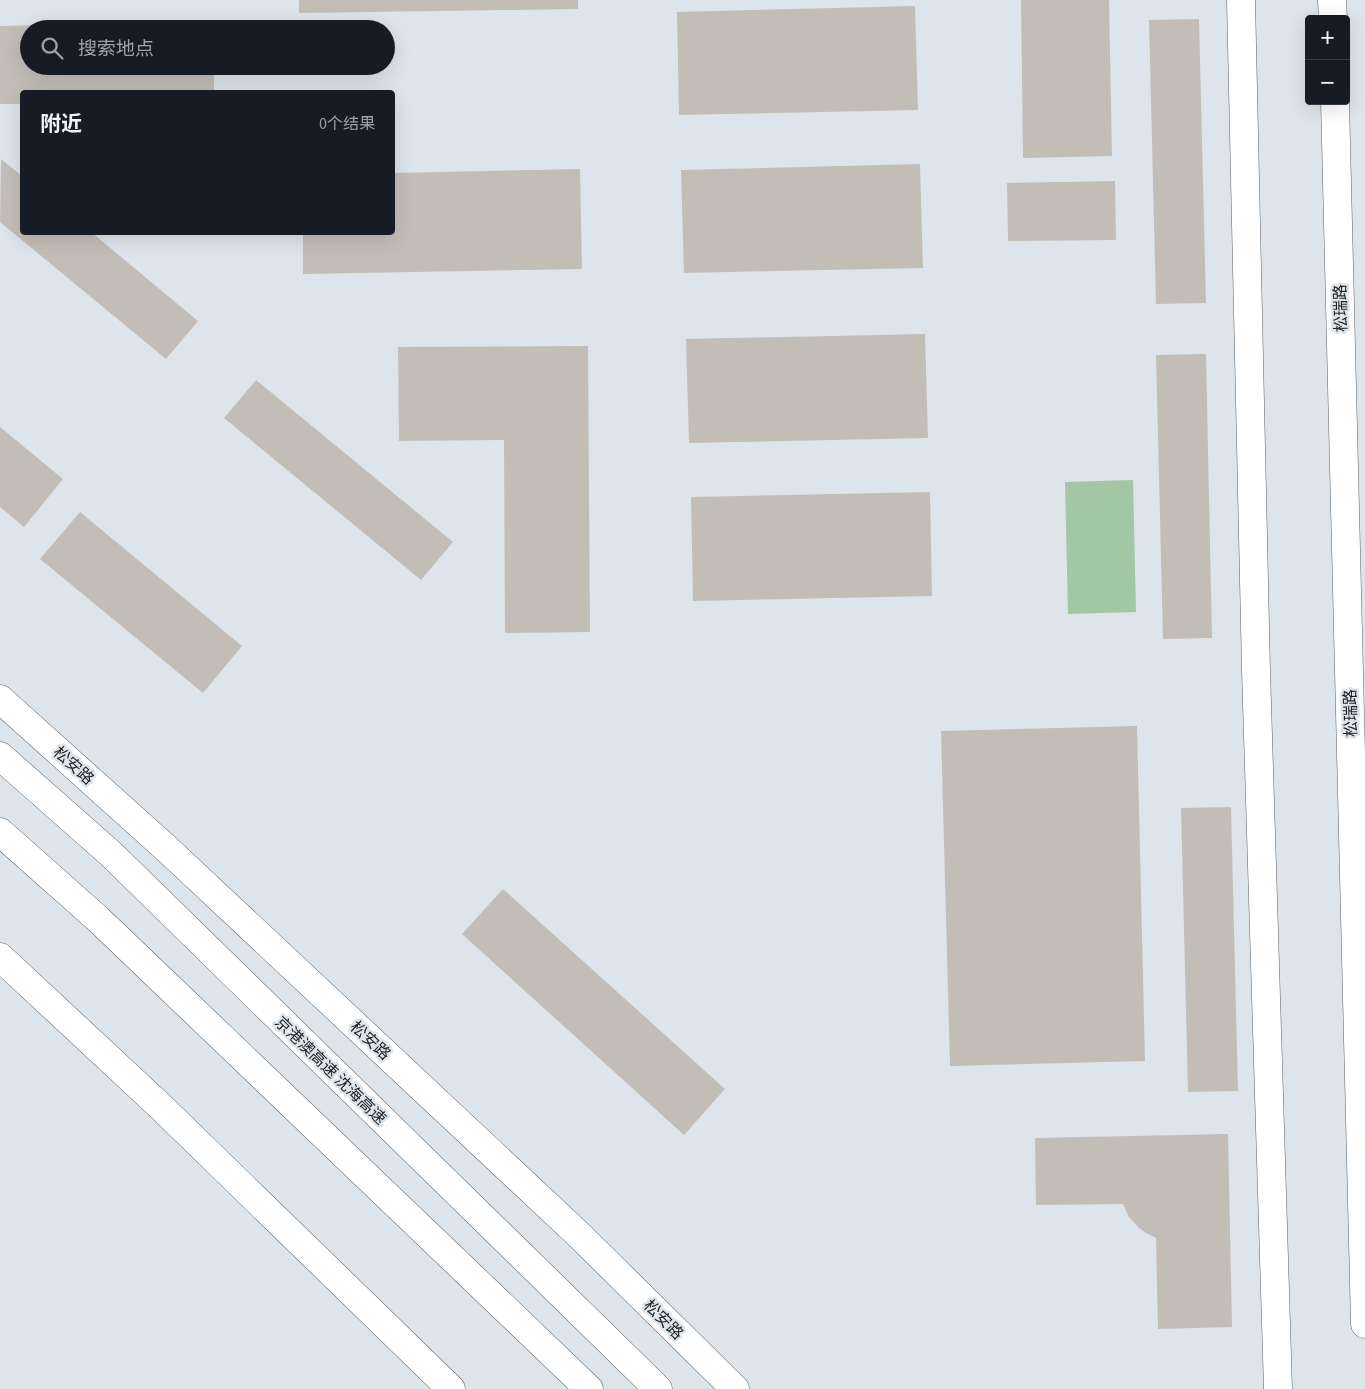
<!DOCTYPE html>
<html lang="zh">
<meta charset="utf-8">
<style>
body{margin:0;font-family:"Source Sans 3","Noto Sans SC",sans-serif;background:#242831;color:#f1f3f6}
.controls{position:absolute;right:15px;top:15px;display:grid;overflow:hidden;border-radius:5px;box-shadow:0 5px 20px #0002}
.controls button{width:45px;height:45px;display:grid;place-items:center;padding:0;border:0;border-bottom:1px solid #363941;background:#171b24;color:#f1f3f6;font:25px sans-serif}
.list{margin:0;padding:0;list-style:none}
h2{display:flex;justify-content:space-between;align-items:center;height:65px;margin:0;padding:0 20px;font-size:21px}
h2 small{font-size:16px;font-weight:400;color:#9ea1a6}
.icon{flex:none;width:28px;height:28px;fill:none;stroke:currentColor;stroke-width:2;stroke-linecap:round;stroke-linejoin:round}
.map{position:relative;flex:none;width:1365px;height:1389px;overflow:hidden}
.search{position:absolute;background:#171b24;box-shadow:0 5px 20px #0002;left:20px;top:20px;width:375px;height:55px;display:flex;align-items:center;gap:12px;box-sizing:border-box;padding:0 18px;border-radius:28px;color:#9ea1a6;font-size:19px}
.panel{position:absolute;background:#171b24;box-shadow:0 5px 20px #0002;left:20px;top:90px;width:375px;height:145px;border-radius:5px}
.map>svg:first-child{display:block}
.green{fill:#a3c7a4}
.building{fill:#c3bdb7}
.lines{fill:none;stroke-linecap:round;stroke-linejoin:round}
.minor-casing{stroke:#595f64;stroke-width:29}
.major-casing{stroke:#595f64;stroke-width:29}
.highway-casing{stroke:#595f64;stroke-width:29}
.minor{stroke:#fff;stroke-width:28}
.major{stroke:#fff;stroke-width:28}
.highway{stroke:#fff;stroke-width:28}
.labels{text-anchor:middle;stroke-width:5;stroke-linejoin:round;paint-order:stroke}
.street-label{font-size:16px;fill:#1d2022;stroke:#dee5ea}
</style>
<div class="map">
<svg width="1365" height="1389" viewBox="0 0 1365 1389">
<rect width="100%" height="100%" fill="#dee5ea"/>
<path class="green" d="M 1133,480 L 1136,612 L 1068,614 L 1065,482 Z"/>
<path class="building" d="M 299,0 L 578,0 L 578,9 L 299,13 Z
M 1021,0 L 1109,0 L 1112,156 L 1023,158 Z
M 915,6 L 918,110 L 679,115 L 677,12 Z
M 1199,19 L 1206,303 L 1156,304 L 1149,20 Z
M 213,21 L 213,29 L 29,29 L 29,66 L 214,66 L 214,92 L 22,92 L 22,104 L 0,104 L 0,26 Z
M 1,159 L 22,176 L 22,232 L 91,232 L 198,321 L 166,359 L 0,222 Z
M 920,164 L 923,268 L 684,273 L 681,170 Z
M 580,169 L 582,269 L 303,274 L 303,232 L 392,232 L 392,173 Z
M 1115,181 L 1116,240 L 1008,241 L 1007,183 Z
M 925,334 L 928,438 L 689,443 L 686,339 Z
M 588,346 L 590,632 L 505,633 L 504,440 L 399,441 L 398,347 Z
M 1206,354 L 1212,638 L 1163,639 L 1156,355 Z
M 256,380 L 453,542 L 421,580 L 224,418 Z
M 0,427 L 63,479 L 24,527 L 0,507 Z
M 930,492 L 932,596 L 693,601 L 691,497 Z
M 80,512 L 242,646 L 203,693 L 40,559 Z
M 1137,726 L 1145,1061 L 950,1066 L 941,731 Z
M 1231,807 L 1238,1091 L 1188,1092 L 1181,808 Z
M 503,889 L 725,1089 L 684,1135 L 462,934 Z
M 1228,1134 L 1232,1327 L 1158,1329 L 1156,1238 L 1146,1233 L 1138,1227 L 1129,1217 L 1123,1204 L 1036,1205 L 1035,1138 Z"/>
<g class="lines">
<defs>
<path id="minor" d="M 1241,0 L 1256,670 L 1278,1389
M 1332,0 L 1333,19
M 1335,101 L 1365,1324"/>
<path id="major" d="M 0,699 L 167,849 L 578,1234 L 735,1389
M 0,957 L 160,1106 L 451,1389"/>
<path id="highway" d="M 0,756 L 111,854 L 658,1389
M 0,832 L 98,919 L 589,1389"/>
</defs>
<use href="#minor" class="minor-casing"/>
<use href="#major" class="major-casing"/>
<use href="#highway" class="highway-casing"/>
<use href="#minor" class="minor"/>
<use href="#major" class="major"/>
<use href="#highway" class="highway"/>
</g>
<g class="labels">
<g class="street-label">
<text transform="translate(1340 308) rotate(-91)" y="6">松瑞路</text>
<text transform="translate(1350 713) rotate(-91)" y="6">松瑞路</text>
<text transform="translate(74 765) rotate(42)" y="6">松安路</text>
<text transform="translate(371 1040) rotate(43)" y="6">松安路</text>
<text transform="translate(331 1070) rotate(44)" y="6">京港澳高速 沈海高速</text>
<text transform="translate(664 1319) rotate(45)" y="6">松安路</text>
</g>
</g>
</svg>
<div class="controls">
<button>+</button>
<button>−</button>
</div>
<div class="search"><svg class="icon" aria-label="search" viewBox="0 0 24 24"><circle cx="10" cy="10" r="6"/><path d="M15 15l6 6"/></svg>搜索地点</div>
<section class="panel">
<h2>附近<small>0个结果</small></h2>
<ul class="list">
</ul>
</section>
</div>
